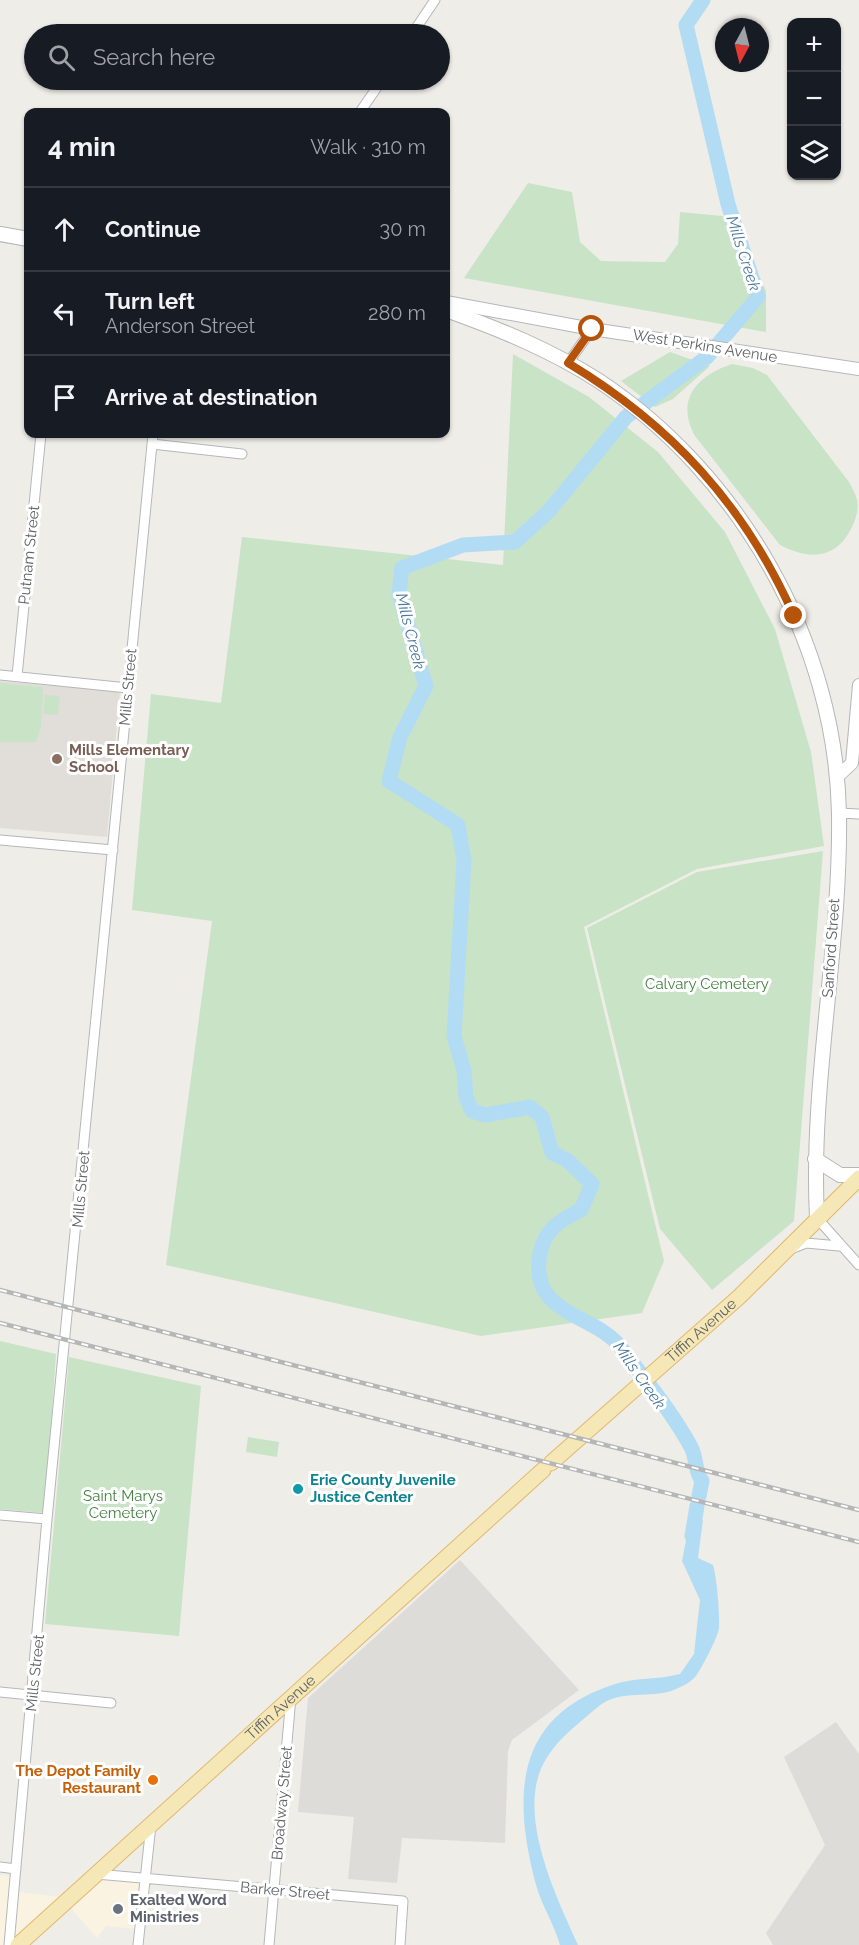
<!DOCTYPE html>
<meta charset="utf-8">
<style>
body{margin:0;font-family:Raleway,sans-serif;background:#242831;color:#f1f3f6}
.controls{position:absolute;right:18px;top:18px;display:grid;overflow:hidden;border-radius:12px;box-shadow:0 2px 4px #0004}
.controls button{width:54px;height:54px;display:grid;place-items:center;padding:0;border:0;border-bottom:2px solid #363941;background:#171b24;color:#f1f3f6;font:30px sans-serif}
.compass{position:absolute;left:715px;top:18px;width:54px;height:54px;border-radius:50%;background:#171b24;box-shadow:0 2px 4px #0004;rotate:187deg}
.stop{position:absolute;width:18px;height:18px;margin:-14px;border:4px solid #b45309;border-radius:50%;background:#fff}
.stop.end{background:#b45309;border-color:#fff;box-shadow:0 2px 6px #0008}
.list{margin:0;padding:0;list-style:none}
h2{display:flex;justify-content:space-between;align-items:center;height:78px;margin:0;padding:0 24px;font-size:26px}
h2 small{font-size:20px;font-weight:400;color:#9ea1a6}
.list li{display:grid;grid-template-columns:39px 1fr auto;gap:18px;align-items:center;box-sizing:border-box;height:84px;padding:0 24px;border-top:2px solid #363941}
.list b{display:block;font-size:22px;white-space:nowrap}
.list p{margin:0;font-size:20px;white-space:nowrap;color:#9ea1a6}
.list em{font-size:20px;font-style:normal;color:#9ea1a6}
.icon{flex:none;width:33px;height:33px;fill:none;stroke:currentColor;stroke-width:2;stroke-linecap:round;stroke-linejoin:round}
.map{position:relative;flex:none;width:859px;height:1945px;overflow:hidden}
.search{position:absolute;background:#171b24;box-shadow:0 2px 4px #0004;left:24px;top:24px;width:426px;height:66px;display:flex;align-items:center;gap:15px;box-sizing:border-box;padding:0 21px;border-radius:33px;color:#9ea1a6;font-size:22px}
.panel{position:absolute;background:#171b24;box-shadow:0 2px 4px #0004;left:24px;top:108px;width:426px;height:330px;border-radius:12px}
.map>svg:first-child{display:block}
.commercial{fill:#faf3e1}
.industrial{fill:#dedcd9}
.education{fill:#e1ded9}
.green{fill:#c9e3c7}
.water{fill:#b2dcf4}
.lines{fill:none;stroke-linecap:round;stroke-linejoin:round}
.river{stroke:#b2dcf4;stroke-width:15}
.minor-casing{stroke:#b4b7ba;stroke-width:11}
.tertiary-casing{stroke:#b4b7ba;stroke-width:14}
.secondary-casing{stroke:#b4b6ba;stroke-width:16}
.primary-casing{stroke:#e0b96f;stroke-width:17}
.minor{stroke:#fff;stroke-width:9}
.tertiary{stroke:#fff;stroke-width:12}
.secondary{stroke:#fff;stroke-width:14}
.primary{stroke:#f5e7b6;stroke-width:15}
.rail-casing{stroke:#b5b6b6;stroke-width:4.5}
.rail{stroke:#fff;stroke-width:2;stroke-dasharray:7;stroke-linecap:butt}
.route{stroke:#b45309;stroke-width:8}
.education-dot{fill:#8d6e63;stroke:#fff;stroke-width:2}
.culture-dot{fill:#0f9aa8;stroke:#fff;stroke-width:2}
.food-dot{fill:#e8710a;stroke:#fff;stroke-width:2}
.worship-dot{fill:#6b7280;stroke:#fff;stroke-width:2}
.labels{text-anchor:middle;stroke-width:6;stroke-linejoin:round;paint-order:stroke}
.street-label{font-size:15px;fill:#5f6265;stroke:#fff}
.education-label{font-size:15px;font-weight:bold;fill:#785e54;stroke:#fff;text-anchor:start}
.park-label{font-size:15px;fill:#438241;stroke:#fff}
.culture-label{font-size:15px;font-weight:bold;fill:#0d838f;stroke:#fff;text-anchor:start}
.food-label{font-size:15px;font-weight:bold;fill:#c56008;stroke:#fff;text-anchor:end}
.worship-label{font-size:15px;font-weight:bold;fill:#5b616d;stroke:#fff;text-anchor:start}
.water-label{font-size:16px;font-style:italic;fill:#4c799c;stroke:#fff}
</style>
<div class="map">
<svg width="859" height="1945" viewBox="0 0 859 1945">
<rect width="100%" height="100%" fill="#efede7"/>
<path class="commercial" d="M 0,1875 L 18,1877 L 18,1892 L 62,1897 L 84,1877 L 142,1882 L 137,1929 L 106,1926 L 97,1938 L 68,1905 L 23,1945 L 0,1945 Z"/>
<path class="industrial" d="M 460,1560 L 579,1690 L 512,1740 L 508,1751 L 505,1843 L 402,1838 L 397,1883 L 348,1879 L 354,1817 L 298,1812 L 308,1698 Z
M 836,1722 L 859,1754 L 859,1945 L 773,1945 L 766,1933 L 825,1845 L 784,1757 Z"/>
<path class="education" d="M 0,681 L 120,691 L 107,837 L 0,828 Z"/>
<path class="green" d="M 528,183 L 572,192 L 580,242 L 601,261 L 665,262 L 678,244 L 680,212 L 733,217 L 766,291 L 766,332 L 464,278 Z
M 670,352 L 710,366 L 673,399 L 655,407 L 621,381 Z
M 513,354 L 589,397 L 658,452 L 725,532 L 775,629 L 811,752 L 824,846 L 697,869 L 584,927 L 664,1261 L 642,1313 L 481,1336 L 166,1265 L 212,921 L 132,910 L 151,694 L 221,703 L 242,537 L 503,565 Z
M 732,364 L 753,368 L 767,375 L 849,482 C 852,488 856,494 857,500 C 859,509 856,519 852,527 C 836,560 809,560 780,545 L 695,436 C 675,399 697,376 732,364 Z
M 0,683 L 43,687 L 41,727 L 36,742 L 0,742 Z
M 45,695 L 60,696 L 58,715 L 43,714 Z
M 823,851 L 794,1221 L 712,1290 L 660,1229 L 587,928 L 697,872 Z
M 0,1341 L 56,1354 L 45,1513 L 0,1509 Z
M 69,1357 L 201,1386 L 179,1636 L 45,1624 Z
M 248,1437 L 279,1442 L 277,1457 L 246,1452 Z"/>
<path class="water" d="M 691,1515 L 703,1520 L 698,1558 L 713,1565 C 717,1578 720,1615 719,1628 C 718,1637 701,1670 695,1677 C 691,1682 681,1687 676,1689 C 654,1699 627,1690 605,1702 C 596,1707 588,1716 580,1722 C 567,1733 555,1744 546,1759 C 514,1811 556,1896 578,1945 L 560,1945 C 554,1924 542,1906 536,1885 C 513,1798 513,1718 612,1685 C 634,1677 659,1680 680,1674 L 694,1654 L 700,1600 L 682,1561 Z"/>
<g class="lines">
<path class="river" d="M 699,1496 L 702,1481 C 694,1470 697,1458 691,1447 C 672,1412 646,1381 622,1349 C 596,1313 528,1316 540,1254 C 544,1230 560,1220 581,1210 L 592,1184 L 567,1160 L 552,1153 L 542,1117 L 530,1107 L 485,1115 L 472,1111 L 466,1097 L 464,1071 L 454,1036 L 464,861 L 458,825 L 389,781 L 400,737 L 426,686 L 399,594 L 402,568 L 463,545 L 515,542 L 549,511 L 626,417 L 707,357 L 758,297 L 728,204 L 686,25 L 703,0
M 692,1536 L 697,1506"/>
<defs>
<path id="minor" d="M 412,34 L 435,0
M 360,112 L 382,80
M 568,363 L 592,329
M 152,444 L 242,454
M 0,675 L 128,688
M 17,676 L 41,434
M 839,813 L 859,814
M 0,840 L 113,850
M 817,1218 L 859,1265
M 793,1248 L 806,1243 L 839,1246
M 0,1515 L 47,1519
M 0,1692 L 111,1703
M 0,1867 L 16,1869
M 96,1874 L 403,1901 L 400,1945
M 9,1945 L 47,1519 L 153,434
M 138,1945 L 151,1825
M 269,1945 L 291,1697"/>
<path id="tertiary" d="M 446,302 L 592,329 L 859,369
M 836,778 L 852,763 L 859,685"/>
<path id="secondary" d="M 0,234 L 28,239
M 446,310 C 499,329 551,350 599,381 C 741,475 836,643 839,814 C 841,949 810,1083 817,1218
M 815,1159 L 840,1175 L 859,1175"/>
<g id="primary">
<path id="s1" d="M 551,1463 L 739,1297 L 859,1178"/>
<path id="s2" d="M 18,1945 L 543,1470"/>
</g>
</defs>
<use href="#minor" class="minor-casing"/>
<use href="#tertiary" class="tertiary-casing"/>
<use href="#secondary" class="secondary-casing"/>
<use href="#primary" class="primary-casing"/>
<use href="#minor" class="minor"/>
<use href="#tertiary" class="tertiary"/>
<use href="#secondary" class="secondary"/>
<use href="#primary" class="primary"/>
<defs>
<path id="rail" d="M 0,1290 L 859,1510
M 0,1323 L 859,1542"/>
</defs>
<use href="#rail" class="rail-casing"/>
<use href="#rail" class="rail"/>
</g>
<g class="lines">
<path class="route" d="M 592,329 L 568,363 C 671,425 745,505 794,616"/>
</g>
<circle class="education-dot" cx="57" cy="759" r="6"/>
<circle class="culture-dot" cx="298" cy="1489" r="6"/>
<circle class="food-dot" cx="153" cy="1780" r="6"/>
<circle class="worship-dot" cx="118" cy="1909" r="6"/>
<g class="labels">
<g class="street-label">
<text transform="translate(705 346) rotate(9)" y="5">West Perkins Avenue</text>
<text transform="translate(29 555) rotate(-84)" y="5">Putnam Street</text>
<text transform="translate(128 687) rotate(-85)" y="5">Mills Street</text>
<text transform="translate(831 948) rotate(-86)" y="5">Sanford Street</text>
<text transform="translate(81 1189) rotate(-85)" y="5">Mills Street</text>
<text dy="5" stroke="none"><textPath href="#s1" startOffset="200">Tiffin Avenue</textPath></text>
<text transform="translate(35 1673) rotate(-84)" y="5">Mills Street</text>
<text dy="5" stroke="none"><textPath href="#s2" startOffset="354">Tiffin Avenue</textPath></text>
<text transform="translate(282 1803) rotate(-85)" y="5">Broadway Street</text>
<text transform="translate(285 1891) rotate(5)" y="5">Barker Street</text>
</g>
<g class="education-label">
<text x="69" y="755">Mills Elementary<tspan x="69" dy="17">School</tspan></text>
</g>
<g class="park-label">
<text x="707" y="989">Calvary Cemetery</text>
<text x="123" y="1501">Saint Marys<tspan x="123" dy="17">Cemetery</tspan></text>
</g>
<g class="culture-label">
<text x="310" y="1485">Erie County Juvenile<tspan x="310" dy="17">Justice Center</tspan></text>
</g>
<g class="food-label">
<text x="141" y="1776">The Depot Family<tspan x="141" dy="17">Restaurant</tspan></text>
</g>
<g class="worship-label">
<text x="130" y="1905">Exalted Word<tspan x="130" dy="17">Ministries</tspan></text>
</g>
<g class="water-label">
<text transform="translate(744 253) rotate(72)" y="6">Mills Creek</text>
<text transform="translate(411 631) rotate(76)" y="6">Mills Creek</text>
<text transform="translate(640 1375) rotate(55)" y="6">Mills Creek</text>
</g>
</g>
</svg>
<div class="controls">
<button>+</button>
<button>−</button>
<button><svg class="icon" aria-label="layers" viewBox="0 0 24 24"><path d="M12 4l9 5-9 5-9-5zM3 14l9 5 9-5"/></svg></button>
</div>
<svg class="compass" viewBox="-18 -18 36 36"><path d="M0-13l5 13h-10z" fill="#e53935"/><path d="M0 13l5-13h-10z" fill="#9ea1a6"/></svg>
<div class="stop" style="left:592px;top:329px"></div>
<div class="stop end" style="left:794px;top:616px"></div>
<div class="search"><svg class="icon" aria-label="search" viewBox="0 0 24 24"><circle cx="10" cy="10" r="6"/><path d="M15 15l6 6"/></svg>Search here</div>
<section class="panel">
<h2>4 min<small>Walk · 310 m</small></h2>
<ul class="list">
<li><svg class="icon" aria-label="ahead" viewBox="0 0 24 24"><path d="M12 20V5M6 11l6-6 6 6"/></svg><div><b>Continue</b></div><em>30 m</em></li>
<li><svg class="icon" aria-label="left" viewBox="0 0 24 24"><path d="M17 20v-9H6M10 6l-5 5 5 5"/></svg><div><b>Turn left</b><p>Anderson Street</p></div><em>280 m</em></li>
<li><svg class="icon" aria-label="arrive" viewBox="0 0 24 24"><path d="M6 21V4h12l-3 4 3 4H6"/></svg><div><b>Arrive at destination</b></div></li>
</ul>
</section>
</div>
